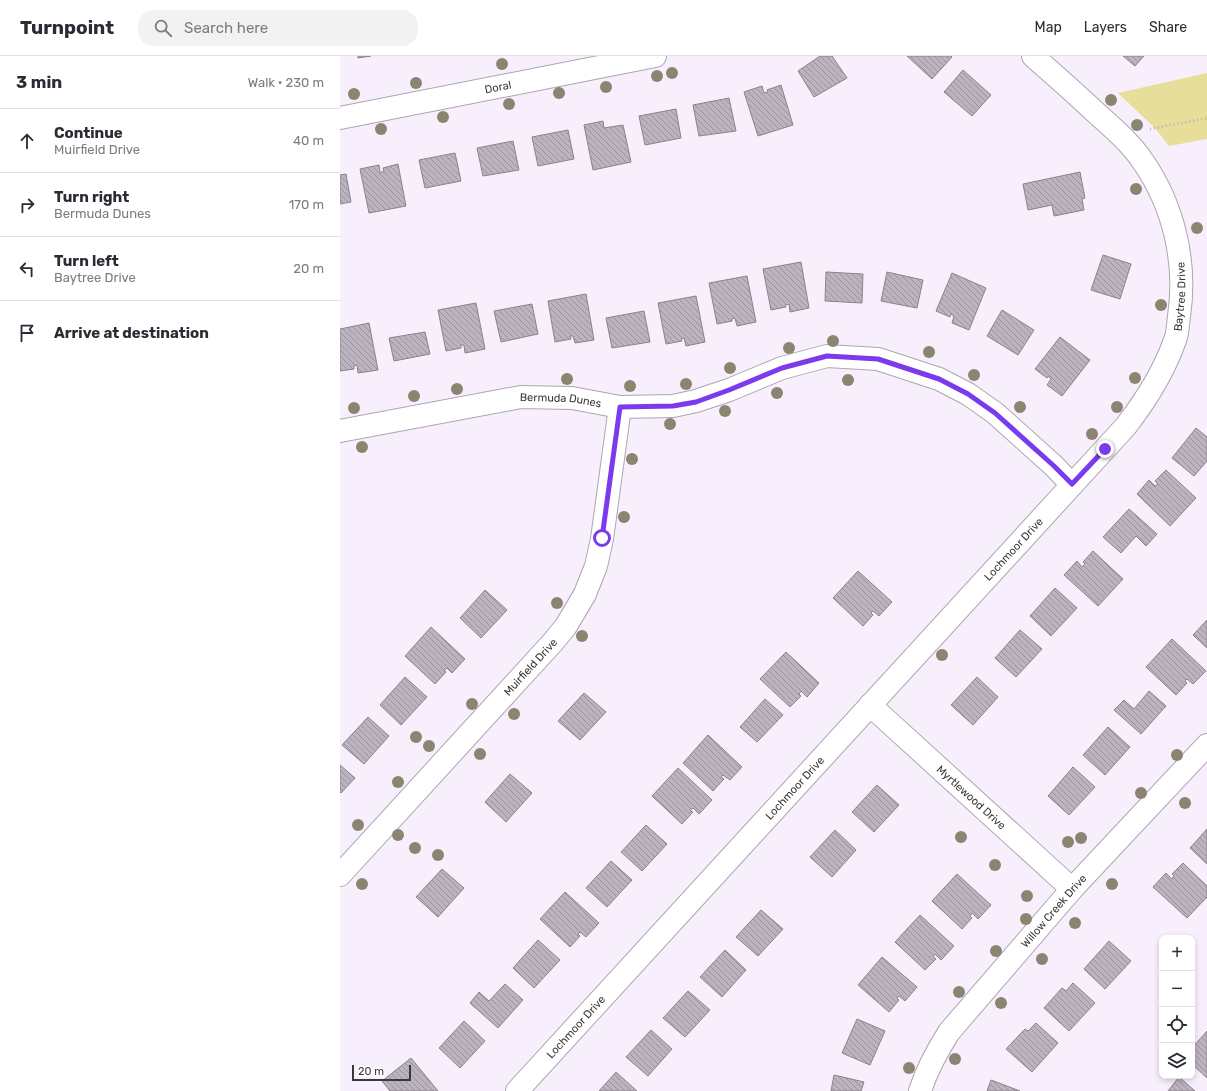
<!DOCTYPE html>
<meta charset="utf-8">
<style>
body{margin:0;font-family:Rubik,sans-serif;background:#f2f2f3;color:#2b2b33}
.controls{position:absolute;right:12px;bottom:12px;display:grid;overflow:hidden;border-radius:8px;box-shadow:0 2px 6px #0003}
.controls button{width:36px;height:36px;display:grid;place-items:center;padding:0;border:0;border-bottom:1px solid #e1e1e2;background:#fff;color:#2b2b33;font:20px sans-serif}
.scale{position:absolute;left:12px;bottom:10px;width:59px;box-sizing:border-box;padding-left:4px;border:2px solid #3a363b;border-top:0;font-size:11px;line-height:14px;white-space:nowrap;color:#3a363b;-webkit-text-stroke:3px #fff;paint-order:stroke}
.stop{position:absolute;width:12px;height:12px;margin:-9px;border:3px solid #7c3aed;border-radius:50%;background:#fff}
.stop.end{background:#7c3aed;border-color:#fff;box-shadow:0 1px 4px #0008}
.list{margin:0;padding:0;list-style:none}
h2{display:flex;justify-content:space-between;align-items:center;height:52px;margin:0;padding:0 16px;font-size:17px}
h2 small{font-size:13px;font-weight:400;color:#7c7c81}
.list li{display:grid;grid-template-columns:26px 1fr auto;gap:12px;align-items:center;box-sizing:border-box;height:64px;padding:0 16px;border-top:1px solid #e1e1e2}
.list b{display:block;font-size:15px;white-space:nowrap}
.list p{margin:0;font-size:13px;white-space:nowrap;color:#7c7c81}
.list em{font-size:13px;font-style:normal;color:#7c7c81}
.icon{flex:none;width:22px;height:22px;fill:none;stroke:currentColor;stroke-width:2;stroke-linecap:round;stroke-linejoin:round}
.map{position:relative;flex:none;width:867px;height:1035px;overflow:hidden}
header{display:flex;align-items:center;gap:24px;box-sizing:border-box;height:56px;padding:0 20px;background:#fff;border-bottom:1px solid #e1e1e2}
header strong{font-size:19px}
nav{display:flex;gap:22px;margin-inline-start:auto;font-size:14px}
.search{width:280px;height:36px;background:#f2f2f3;display:flex;align-items:center;gap:10px;box-sizing:border-box;padding:0 14px;border-radius:16px;color:#7c7c81;font-size:15px}
main{display:flex}
aside{flex:1;background:#fff}
.map>svg:first-child{display:block}
.grass{fill:#e6de99}
.building{fill:url(#building-back-hatch);stroke:#8a828d}
.lines{fill:none;stroke-linecap:round;stroke-linejoin:round}
.minor-casing{stroke:#ada5b1;stroke-width:24}
.path{stroke:#b4adb7;stroke-width:2.5;stroke-dasharray:1 3;stroke-linecap:butt}
.minor{stroke:#fff;stroke-width:22}
.tree{fill:#8b8471}
.route{stroke:#7c3aed;stroke-width:5}
.labels{text-anchor:middle;stroke-width:4;stroke-linejoin:round;paint-order:stroke}
.street-label{font-size:11px;fill:#3a363b;stroke:#fff}
</style>
<header>
<strong>Turnpoint</strong>
<div class="search"><svg class="icon" aria-label="search" viewBox="0 0 24 24"><circle cx="10" cy="10" r="6"/><path d="M15 15l6 6"/></svg>Search here</div>
<nav><a>Map</a><a>Layers</a><a>Share</a></nav>
</header>
<main>
<aside>
<h2>3 min<small>Walk · 230 m</small></h2>
<ul class="list">
<li><svg class="icon" aria-label="ahead" viewBox="0 0 24 24"><path d="M12 20V5M6 11l6-6 6 6"/></svg><div><b>Continue</b><p>Muirfield Drive</p></div><em>40 m</em></li>
<li><svg class="icon" aria-label="right" viewBox="0 0 24 24"><path d="M7 20v-9h11M14 6l5 5-5 5"/></svg><div><b>Turn right</b><p>Bermuda Dunes</p></div><em>170 m</em></li>
<li><svg class="icon" aria-label="left" viewBox="0 0 24 24"><path d="M17 20v-9H6M10 6l-5 5 5 5"/></svg><div><b>Turn left</b><p>Baytree Drive</p></div><em>20 m</em></li>
<li><svg class="icon" aria-label="arrive" viewBox="0 0 24 24"><path d="M6 21V4h12l-3 4 3 4H6"/></svg><div><b>Arrive at destination</b></div></li>
</ul>
</aside>
<div class="map">
<svg width="867" height="1035" viewBox="0 0 867 1035">
<defs>
<pattern id="building-back-hatch" width="6" height="6" patternUnits="userSpaceOnUse"><rect width="6" height="6" fill="#bcb3c0"/><path d="M-1 5l2 2M0 0l6 6M5-1l2 2" fill="none" stroke="#9a929d"/></pattern>
</defs>
<rect width="100%" height="100%" fill="#f8effc"/>
<path class="grass" d="M 867,17 L 867,83 L 829,90 L 815,72 L 778,37 Z"/>
<path class="building" d="M 18,0 L 31,0 L 18,2 Z
M 480,0 L 492,0 L 507,22 L 474,41 L 458,15 Z
M 567,0 L 611,0 L 612,1 L 592,23 Z
M 783,0 L 804,0 L 795,10 Z
M 623,14 L 651,39 L 632,60 L 604,36 Z
M 441,29 L 453,69 L 418,80 L 404,36 L 422,30 L 424,37 L 428,36 L 427,34 Z
M 389,42 L 396,75 L 359,80 L 353,49 Z
M 336,53 L 341,82 L 305,89 L 299,60 Z
M 263,65 L 264,72 L 283,69 L 291,106 L 253,114 L 244,69 Z
M 228,74 L 234,103 L 198,110 L 192,81 Z
M 173,85 L 179,114 L 143,120 L 137,92 Z
M 115,97 L 121,125 L 85,132 L 79,104 Z
M 58,108 L 66,150 L 29,157 L 20,113 L 39,109 L 40,116 L 44,116 L 43,112 Z
M 740,116 L 745,142 L 742,143 L 744,154 L 714,160 L 712,149 L 688,154 L 683,128 Z
M 6,118 L 11,146 L 0,148 L 0,119 Z
M 763,199 L 791,208 L 780,243 L 751,234 Z
M 461,206 L 469,252 L 450,256 L 449,248 L 445,249 L 446,251 L 431,254 L 423,213 Z
M 486,216 L 523,218 L 522,247 L 485,245 Z
M 547,216 L 583,224 L 577,252 L 541,245 Z
M 612,217 L 646,232 L 629,274 L 612,267 L 614,260 L 611,258 L 610,261 L 596,255 Z
M 407,220 L 416,266 L 397,270 L 395,262 L 392,263 L 392,265 L 377,268 L 369,227 Z
M 246,238 L 254,284 L 235,287 L 233,280 L 230,280 L 231,283 L 215,286 L 208,245 Z
M 356,240 L 365,286 L 346,290 L 344,282 L 341,283 L 342,285 L 326,288 L 318,247 Z
M 136,247 L 145,293 L 125,297 L 124,289 L 121,289 L 121,292 L 106,295 L 98,254 Z
M 192,248 L 198,278 L 161,286 L 154,255 Z
M 662,254 L 694,274 L 678,299 L 647,280 Z
M 304,255 L 310,286 L 272,292 L 266,262 Z
M 29,267 L 38,314 L 18,317 L 17,309 L 14,310 L 14,313 L 0,315 L 0,273 Z
M 85,276 L 90,298 L 54,305 L 49,282 Z
M 720,281 L 750,304 L 722,340 L 707,329 L 711,323 L 708,320 L 707,322 L 695,313 Z
M 856,372 L 867,381 L 867,405 L 854,420 L 832,402 Z
M 826,414 L 856,442 L 830,470 L 797,438 L 809,424 L 815,430 L 818,428 L 815,425 Z
M 789,453 L 817,478 L 806,490 L 796,480 L 781,497 L 763,481 Z
M 753,495 L 783,523 L 758,550 L 724,519 L 737,505 L 742,511 L 745,508 L 743,506 Z
M 518,515 L 552,546 L 539,560 L 533,555 L 531,557 L 533,559 L 523,570 L 493,542 Z
M 715,532 L 737,552 L 711,580 L 690,560 Z
M 145,534 L 167,554 L 141,582 L 120,562 Z
M 867,564 L 867,592 L 853,579 Z
M 91,571 L 125,603 L 112,617 L 107,612 L 104,615 L 106,616 L 95,628 L 65,600 Z
M 680,574 L 702,593 L 676,621 L 655,602 Z
M 832,583 L 866,615 L 853,628 L 847,623 L 845,625 L 847,627 L 836,639 L 806,611 Z
M 446,596 L 479,627 L 467,641 L 461,635 L 459,638 L 461,640 L 450,651 L 420,623 Z
M 65,621 L 87,641 L 61,669 L 40,649 Z
M 637,621 L 658,641 L 633,669 L 611,649 Z
M 809,635 L 826,650 L 801,678 L 774,654 L 784,644 L 794,653 Z
M 244,637 L 266,656 L 240,684 L 218,665 Z
M 425,643 L 443,659 L 417,686 L 400,671 Z
M 28,661 L 49,680 L 24,708 L 2,689 Z
M 768,671 L 790,691 L 765,719 L 743,699 Z
M 368,679 L 402,711 L 390,724 L 383,719 L 381,721 L 384,723 L 373,735 L 343,707 Z
M 0,709 L 15,722 L 1,737 L 0,736 Z
M 733,711 L 755,731 L 729,759 L 708,740 Z
M 338,712 L 372,744 L 359,758 L 353,752 L 350,755 L 353,756 L 342,768 L 312,740 Z
M 170,718 L 192,737 L 166,766 L 145,746 Z
M 537,729 L 559,749 L 534,776 L 512,756 Z
M 306,769 L 327,788 L 302,815 L 281,796 Z
M 867,773 L 867,808 L 850,792 Z
M 495,774 L 516,794 L 492,821 L 470,801 Z
M 271,805 L 292,824 L 267,851 L 246,832 Z
M 843,807 L 867,830 L 867,841 L 847,862 L 813,831 L 826,817 L 832,823 L 834,820 L 832,818 Z
M 102,813 L 124,832 L 98,861 L 76,841 Z
M 617,818 L 651,849 L 638,863 L 632,857 L 630,860 L 632,862 L 622,873 L 592,845 Z
M 225,836 L 259,867 L 246,881 L 240,876 L 238,878 L 240,880 L 230,891 L 200,863 Z
M 421,854 L 443,873 L 418,900 L 396,881 Z
M 580,859 L 614,890 L 601,904 L 595,898 L 593,901 L 596,903 L 585,914 L 555,886 Z
M 198,884 L 220,904 L 194,932 L 173,912 Z
M 769,885 L 791,905 L 765,933 L 744,913 Z
M 385,894 L 406,914 L 382,941 L 360,921 Z
M 542,901 L 577,931 L 565,945 L 559,940 L 557,942 L 559,944 L 549,956 L 518,929 Z
M 733,927 L 755,947 L 729,975 L 704,952 L 722,932 L 726,935 Z
M 165,928 L 183,944 L 158,972 L 130,947 L 139,936 L 149,945 Z
M 348,935 L 370,954 L 345,981 L 323,962 Z
M 517,963 L 545,975 L 530,1009 L 502,997 Z
M 124,965 L 145,985 L 120,1012 L 99,992 Z
M 696,967 L 718,987 L 692,1016 L 666,993 L 685,973 L 688,975 Z
M 311,974 L 332,993 L 308,1020 L 286,1001 Z
M 867,975 L 867,1022 L 852,1008 L 852,992 Z
M 71,1002 L 98,1035 L 50,1035 L 42,1025 Z
M 276,1016 L 297,1035 L 259,1035 Z
M 494,1019 L 524,1026 L 521,1035 L 491,1035 Z
M 839,1021 L 855,1035 L 828,1035 Z
M 651,1024 L 680,1035 L 647,1035 Z"/>
<g class="lines">
<defs>
<g id="minor">
<path id="s1" d="M 0,62 L 315,0"/>
<path id="s2" d="M 0,375 L 181,341 L 232,342 L 280,351 L 333,350 L 356,345 L 389,334 L 442,312 L 487,300 L 538,303 L 599,323 L 628,338 L 655,357 L 714,410 L 732,429"/>
<path id="s3" d="M 530,649 L 732,833"/>
<path id="s4" d="M 0,819 L 213,586 L 226,570 L 245,538 L 256,510 L 262,483 L 280,351"/>
<path id="s5" d="M 177,1035 L 786,370 C 806,344 824,316 835,284 C 838,277 838,268 839,260 C 847,207 834,151 804,107 C 791,87 772,71 754,55 C 734,36 713,18 693,0"/>
<path id="s6" d="M 580,1035 C 587,1013 597,995 609,976 L 732,833 L 867,689"/>
</g>
</defs>
<use href="#minor" class="minor-casing"/>
<path class="path" d="M 810,73 L 867,62"/>
<use href="#minor" class="minor"/>
</g>
<g class="tree">
<circle cx="162" cy="8" r="6"/>
<circle cx="332" cy="17" r="6"/>
<circle cx="317" cy="20" r="6"/>
<circle cx="76" cy="27" r="6"/>
<circle cx="266" cy="31" r="6"/>
<circle cx="219" cy="37" r="6"/>
<circle cx="14" cy="38" r="6"/>
<circle cx="771" cy="44" r="6"/>
<circle cx="169" cy="48" r="6"/>
<circle cx="103" cy="61" r="6"/>
<circle cx="797" cy="69" r="6"/>
<circle cx="41" cy="73" r="6"/>
<circle cx="796" cy="133" r="6"/>
<circle cx="857" cy="172" r="6"/>
<circle cx="821" cy="249" r="6"/>
<circle cx="493" cy="285" r="6"/>
<circle cx="449" cy="292" r="6"/>
<circle cx="589" cy="296" r="6"/>
<circle cx="390" cy="312" r="6"/>
<circle cx="634" cy="319" r="6"/>
<circle cx="795" cy="322" r="6"/>
<circle cx="227" cy="323" r="6"/>
<circle cx="508" cy="324" r="6"/>
<circle cx="346" cy="328" r="6"/>
<circle cx="290" cy="330" r="6"/>
<circle cx="117" cy="333" r="6"/>
<circle cx="437" cy="337" r="6"/>
<circle cx="74" cy="340" r="6"/>
<circle cx="680" cy="351" r="6"/>
<circle cx="777" cy="351" r="6"/>
<circle cx="14" cy="352" r="6"/>
<circle cx="385" cy="355" r="6"/>
<circle cx="330" cy="368" r="6"/>
<circle cx="752" cy="378" r="6"/>
<circle cx="22" cy="391" r="6"/>
<circle cx="292" cy="403" r="6"/>
<circle cx="284" cy="461" r="6"/>
<circle cx="217" cy="547" r="6"/>
<circle cx="242" cy="580" r="6"/>
<circle cx="602" cy="599" r="6"/>
<circle cx="132" cy="648" r="6"/>
<circle cx="174" cy="658" r="6"/>
<circle cx="76" cy="681" r="6"/>
<circle cx="89" cy="690" r="6"/>
<circle cx="140" cy="698" r="6"/>
<circle cx="837" cy="699" r="6"/>
<circle cx="58" cy="726" r="6"/>
<circle cx="801" cy="737" r="6"/>
<circle cx="845" cy="747" r="6"/>
<circle cx="18" cy="769" r="6"/>
<circle cx="58" cy="779" r="6"/>
<circle cx="621" cy="781" r="6"/>
<circle cx="741" cy="782" r="6"/>
<circle cx="728" cy="786" r="6"/>
<circle cx="75" cy="792" r="6"/>
<circle cx="98" cy="799" r="6"/>
<circle cx="655" cy="809" r="6"/>
<circle cx="22" cy="828" r="6"/>
<circle cx="772" cy="828" r="6"/>
<circle cx="687" cy="840" r="6"/>
<circle cx="686" cy="863" r="6"/>
<circle cx="735" cy="867" r="6"/>
<circle cx="656" cy="895" r="6"/>
<circle cx="702" cy="903" r="6"/>
<circle cx="619" cy="936" r="6"/>
<circle cx="661" cy="947" r="6"/>
<circle cx="615" cy="1003" r="6"/>
<circle cx="569" cy="1012" r="6"/>
</g>
<g class="lines">
<path class="route" d="M 262,482 L 280,351 L 333,350 L 356,346 L 389,334 L 442,312 L 487,300 L 538,303 L 599,323 L 628,338 L 655,357 L 714,410 L 732,428 L 765,393"/>
</g>
<g class="labels">
<g class="street-label">
<text dy="4" stroke="none"><textPath href="#s1" startOffset="161">Doral</textPath></text>
<text dy="4" stroke="none"><textPath href="#s5" startOffset="1045">Baytree Drive</textPath></text>
<text dy="4" stroke="none"><textPath href="#s2" startOffset="224">Bermuda Dunes</textPath></text>
<text dy="4" stroke="none"><textPath href="#s5" startOffset="735">Lochmoor Drive</textPath></text>
<text dy="4" stroke="none"><textPath href="#s4" startOffset="282">Muirfield Drive</textPath></text>
<text dy="4" stroke="none"><textPath href="#s5" startOffset="411">Lochmoor Drive</textPath></text>
<text dy="4" stroke="none"><textPath href="#s3" startOffset="137">Myrtlewood Drive</textPath></text>
<text dy="4" stroke="none"><textPath href="#s6" startOffset="226">Willow Creek Drive</textPath></text>
<text dy="4" stroke="none"><textPath href="#s5" startOffset="87">Lochmoor Drive</textPath></text>
</g>
</g>
</svg>
<div class="controls">
<button>+</button>
<button>−</button>
<button><svg class="icon" aria-label="locate" viewBox="0 0 24 24"><circle cx="12" cy="12" r="6"/><path d="M12 2v4M12 18v4M2 12h4M18 12h4"/></svg></button>
<button><svg class="icon" aria-label="layers" viewBox="0 0 24 24"><path d="M12 4l9 5-9 5-9-5zM3 14l9 5 9-5"/></svg></button>
</div>
<div class="scale">20 m</div>
<div class="stop" style="left:262px;top:482px"></div>
<div class="stop end" style="left:765px;top:393px"></div>
</div>
</main>
